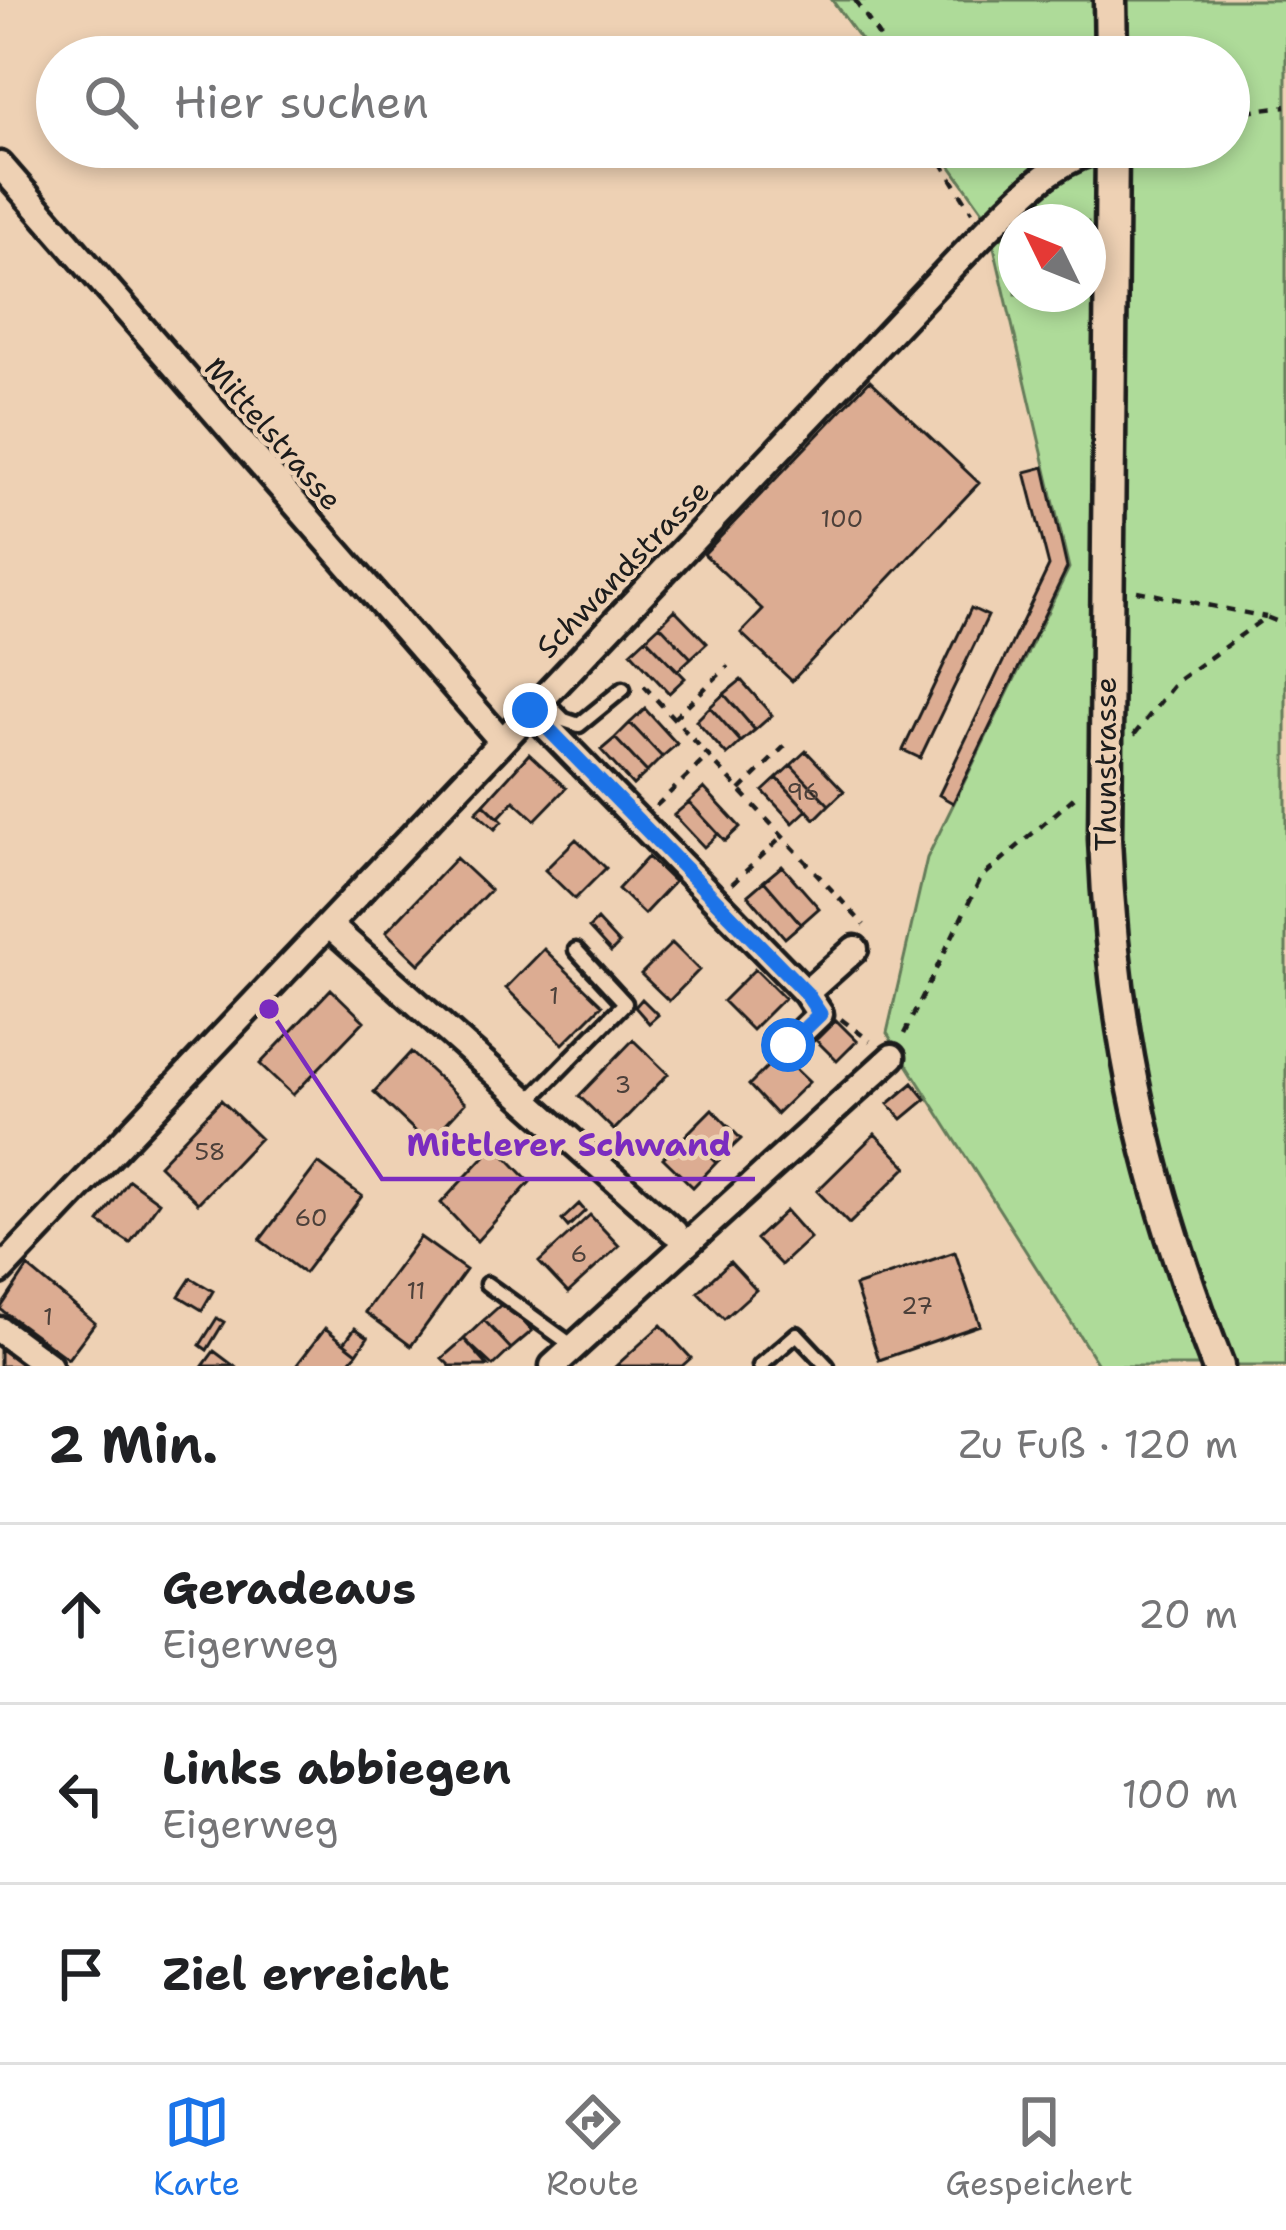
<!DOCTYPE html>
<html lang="de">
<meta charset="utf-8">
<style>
body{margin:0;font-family:"Shantell Sans",sans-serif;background:#f6f6f6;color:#202124}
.compass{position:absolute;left:998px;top:204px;width:108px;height:108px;border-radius:50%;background:#fff;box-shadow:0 6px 18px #0003;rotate:313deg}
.stop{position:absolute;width:36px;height:36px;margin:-27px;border:9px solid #1a73e8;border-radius:50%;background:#fff}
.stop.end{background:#1a73e8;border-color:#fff;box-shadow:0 3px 12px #0008}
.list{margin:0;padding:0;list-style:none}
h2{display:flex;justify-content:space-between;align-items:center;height:156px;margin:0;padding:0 48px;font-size:51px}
h2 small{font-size:39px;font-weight:400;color:#757577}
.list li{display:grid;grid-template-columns:78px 1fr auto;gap:36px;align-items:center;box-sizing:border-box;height:180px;padding:0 48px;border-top:3px solid #e0e0e0}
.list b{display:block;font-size:45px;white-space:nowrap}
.list p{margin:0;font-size:39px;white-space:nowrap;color:#757577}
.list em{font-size:39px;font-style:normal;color:#757577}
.icon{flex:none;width:66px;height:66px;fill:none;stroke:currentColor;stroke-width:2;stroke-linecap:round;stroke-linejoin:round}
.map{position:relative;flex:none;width:1286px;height:1366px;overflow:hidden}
.search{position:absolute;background:#fff;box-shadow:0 6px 18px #0003;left:36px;right:36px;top:36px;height:132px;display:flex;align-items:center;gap:30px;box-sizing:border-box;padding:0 42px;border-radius:66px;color:#757577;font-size:45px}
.sheet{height:696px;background:#fff}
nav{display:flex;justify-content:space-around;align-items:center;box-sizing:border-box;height:168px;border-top:3px solid #e0e0e0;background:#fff;font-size:33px;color:#757577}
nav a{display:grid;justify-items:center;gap:6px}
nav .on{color:#1a73e8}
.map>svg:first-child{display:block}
.green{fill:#aedb99;stroke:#657c5a;stroke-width:3;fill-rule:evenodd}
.building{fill:#dcac92;stroke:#1c1c1c;stroke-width:3}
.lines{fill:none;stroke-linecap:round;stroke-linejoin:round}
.service-casing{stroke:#1c1c1c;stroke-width:21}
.minor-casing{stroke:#1c1c1c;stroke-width:33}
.tertiary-casing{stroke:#1c1c1c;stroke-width:39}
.path{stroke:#1c1c1c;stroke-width:4.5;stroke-dasharray:9 9;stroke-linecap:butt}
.service{stroke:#eed1b4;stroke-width:12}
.minor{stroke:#eed1b4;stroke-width:24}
.tertiary{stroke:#eed1b4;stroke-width:30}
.route{stroke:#1a73e8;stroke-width:15}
.labels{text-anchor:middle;stroke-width:9;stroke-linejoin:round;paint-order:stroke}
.number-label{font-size:24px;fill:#4c403a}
.street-label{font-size:30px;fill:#1c1c1c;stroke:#eed1b4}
.leader{fill:none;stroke:#7b2cbf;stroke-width:4.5}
.callout-dot{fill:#7b2cbf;stroke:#eed1b4;stroke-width:4.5}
.callout-label{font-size:33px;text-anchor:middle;font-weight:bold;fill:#7b2cbf;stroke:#eed1b4;stroke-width:9;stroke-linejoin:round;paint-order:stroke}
</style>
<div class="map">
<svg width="1286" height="1366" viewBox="0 0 1286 1366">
<rect width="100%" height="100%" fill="#eed1b4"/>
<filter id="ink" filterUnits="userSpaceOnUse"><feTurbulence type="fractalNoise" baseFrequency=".00833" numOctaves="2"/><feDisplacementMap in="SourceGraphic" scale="24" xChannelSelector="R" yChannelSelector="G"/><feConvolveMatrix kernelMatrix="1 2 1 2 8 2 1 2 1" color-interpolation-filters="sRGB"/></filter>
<g filter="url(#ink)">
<path class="green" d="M 832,0 L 1286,0 L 1286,1366 L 1099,1366 L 887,1033 L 927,858 L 1069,568 L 987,217 L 937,147 L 1229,147 L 1229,57 L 873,57 ZM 1016,222 L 1088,222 L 1088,294 L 1016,294 Z"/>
<path class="building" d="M 870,380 L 979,483 L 792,681 L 741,633 L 763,610 L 704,554 Z
M 1044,467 L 1067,568 L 953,803 L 939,795 L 1049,566 L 1025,472 Z
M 971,608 L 988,616 L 920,758 L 903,750 Z
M 675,610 L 707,643 L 691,658 L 660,625 Z
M 660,625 L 691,658 L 677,671 L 646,638 Z
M 646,638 L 685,678 L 669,693 L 631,652 Z
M 741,680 L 772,715 L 755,730 L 724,694 Z
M 724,694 L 755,730 L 741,742 L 710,707 Z
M 710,707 L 741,742 L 727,755 L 696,721 Z
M 645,709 L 677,744 L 662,757 L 630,723 Z
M 630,723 L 662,757 L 647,772 L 615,738 Z
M 615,738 L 647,772 L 633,785 L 601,750 Z
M 806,751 L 844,791 L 829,805 L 791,765 Z
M 529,754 L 566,788 L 535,820 L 514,801 L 498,818 L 484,804 Z
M 791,765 L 829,805 L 815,819 L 777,778 Z
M 777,778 L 807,810 L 793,823 L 763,791 Z
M 704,788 L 740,827 L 725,841 L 689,802 Z
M 689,802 L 718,834 L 704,847 L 674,815 Z
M 484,804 L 502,821 L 495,829 L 476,812 Z
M 576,839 L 606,868 L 575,899 L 545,870 Z
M 648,857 L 674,882 L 644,914 L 618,889 Z
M 456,858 L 490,890 L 419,964 L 386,932 Z
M 782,866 L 819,908 L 801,924 L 764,881 Z
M 764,881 L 801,924 L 785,938 L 748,895 Z
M 597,920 L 619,944 L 611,952 L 589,928 Z
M 672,943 L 699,970 L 669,1001 L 641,974 Z
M 544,949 L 602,1005 L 563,1044 L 506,988 Z
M 755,969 L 784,998 L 752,1030 L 723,1001 Z
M 331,989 L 364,1021 L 293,1095 L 260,1064 Z
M 642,999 L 658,1015 L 649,1023 L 635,1007 Z
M 836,1020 L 857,1041 L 837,1061 L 816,1040 Z
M 633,1040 L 668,1074 L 614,1130 L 579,1096 Z
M 411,1052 L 465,1103 L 428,1143 L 374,1092 Z
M 780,1054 L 809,1082 L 776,1114 L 749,1085 Z
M 913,1083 L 926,1099 L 902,1119 L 888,1104 Z
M 221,1100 L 260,1138 L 198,1203 L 159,1165 Z
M 712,1109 L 741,1139 L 716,1163 L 687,1134 Z
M 687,1134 L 716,1163 L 693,1187 L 663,1158 Z
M 875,1134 L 907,1167 L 849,1224 L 817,1191 Z
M 495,1145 L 530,1182 L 477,1241 L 441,1203 Z
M 318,1163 L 362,1196 L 304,1273 L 260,1240 Z
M 129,1180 L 159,1202 L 130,1243 L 99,1222 Z
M 579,1204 L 585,1211 L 568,1227 L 562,1220 Z
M 786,1211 L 810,1238 L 781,1265 L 756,1239 Z
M 590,1215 L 619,1246 L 568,1293 L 539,1262 Z
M 420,1237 L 466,1270 L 411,1346 L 365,1312 Z
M 955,1252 L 980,1325 L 879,1360 L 855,1286 Z
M 730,1262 L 756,1290 L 724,1319 L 698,1292 Z
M 28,1267 L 95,1323 L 68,1359 L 0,1309 Z
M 191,1278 L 213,1291 L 202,1310 L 179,1296 Z
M 505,1301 L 532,1331 L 511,1349 L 484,1320 Z
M 217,1318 L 224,1322 L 207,1350 L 200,1345 Z
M 484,1320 L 511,1349 L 493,1366 L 464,1339 Z
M 661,1325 L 691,1358 L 682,1366 L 616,1366 Z
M 325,1328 L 357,1353 L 346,1366 L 296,1366 Z
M 355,1328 L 368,1337 L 357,1353 L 344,1343 Z
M 464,1339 L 488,1366 L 450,1366 L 442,1358 Z
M 0,1348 L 24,1366 L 0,1366 Z
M 214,1351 L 234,1366 L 203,1366 Z"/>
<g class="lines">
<defs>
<path id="service" d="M 543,699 L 564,720 L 579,725 L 623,689
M 528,1102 L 625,1003 L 576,950
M 487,1284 L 573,1346
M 760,1366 L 797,1334 L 827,1366"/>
<path id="minor" d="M 0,165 L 502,741
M 530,710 L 806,993 L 820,1014 L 788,1045
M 331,927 L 674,1232
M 806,993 L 855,949
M 0,1271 L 987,230 C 1025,193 1057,155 1112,147
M 0,1330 L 49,1366
M 553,1366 L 892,1057"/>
<path id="tertiary" d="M 1110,0 L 1111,57
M 1112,147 L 1105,839 C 1113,1035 1147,1184 1218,1366"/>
</defs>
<use href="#service" class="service-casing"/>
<use href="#minor" class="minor-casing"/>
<use href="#tertiary" class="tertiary-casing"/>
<path class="path" d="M 855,0 L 893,57
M 1229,113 L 1286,106
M 932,147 L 972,212
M 1137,591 L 1266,617
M 644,686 L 864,925
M 674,718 L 728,666
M 1134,735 L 1176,682 L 1266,617 L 1286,625
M 740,790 L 789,742
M 656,806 L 708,756
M 732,884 L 781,838
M 841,1019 L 870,1041
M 904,1034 L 981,878 L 1077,795"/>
<use href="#service" class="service"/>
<use href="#minor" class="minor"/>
<use href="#tertiary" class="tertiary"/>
</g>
</g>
<g class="lines" filter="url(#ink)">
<path class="route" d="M 530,710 L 806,993 L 820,1014 L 788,1045"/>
</g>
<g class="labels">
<g class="number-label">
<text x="842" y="527">100</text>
<text x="803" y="800">96</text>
<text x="554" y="1004">1</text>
<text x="623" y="1093">3</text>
<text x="210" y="1160">58</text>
<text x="311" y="1226">60</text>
<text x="579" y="1262">6</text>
<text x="416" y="1299">11</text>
<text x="917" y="1314">27</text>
<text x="48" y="1325">1</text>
</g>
<g class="street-label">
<text transform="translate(273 434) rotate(49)" y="10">Mittelstrasse</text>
<text transform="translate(623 569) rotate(-46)" y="10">Schwandstrasse</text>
<text transform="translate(1106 764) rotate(-90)" y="10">Thunstrasse</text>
</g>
</g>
<path class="leader" d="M269 1009L382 1179H755"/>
<circle class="callout-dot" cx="269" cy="1009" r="12"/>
<g class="callout-label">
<text x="569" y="1156">Mittlerer Schwand</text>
</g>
</svg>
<svg class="compass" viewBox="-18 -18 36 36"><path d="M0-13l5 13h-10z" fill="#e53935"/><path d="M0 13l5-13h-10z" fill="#757577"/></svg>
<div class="stop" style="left:788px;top:1045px"></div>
<div class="stop end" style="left:530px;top:710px"></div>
<div class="search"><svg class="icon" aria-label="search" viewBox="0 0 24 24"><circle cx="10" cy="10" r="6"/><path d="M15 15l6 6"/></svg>Hier suchen</div>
</div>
<section class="sheet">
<h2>2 Min.<small>Zu Fuß · 120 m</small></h2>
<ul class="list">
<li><svg class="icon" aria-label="ahead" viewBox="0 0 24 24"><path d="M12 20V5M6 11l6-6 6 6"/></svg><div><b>Geradeaus</b><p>Eigerweg</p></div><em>20 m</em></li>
<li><svg class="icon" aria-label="left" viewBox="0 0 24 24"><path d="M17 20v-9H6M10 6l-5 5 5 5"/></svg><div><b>Links abbiegen</b><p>Eigerweg</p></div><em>100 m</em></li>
<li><svg class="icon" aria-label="arrive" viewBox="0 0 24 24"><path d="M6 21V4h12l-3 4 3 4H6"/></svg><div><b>Ziel erreicht</b></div></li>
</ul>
</section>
<nav>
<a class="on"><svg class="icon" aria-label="map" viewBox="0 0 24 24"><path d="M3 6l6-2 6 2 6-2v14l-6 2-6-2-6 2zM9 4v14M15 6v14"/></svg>Karte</a>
<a><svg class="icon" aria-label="directions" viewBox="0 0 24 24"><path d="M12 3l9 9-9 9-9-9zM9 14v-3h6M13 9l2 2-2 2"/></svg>Route</a>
<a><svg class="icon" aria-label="saved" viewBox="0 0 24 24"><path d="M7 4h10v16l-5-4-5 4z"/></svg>Gespeichert</a>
</nav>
